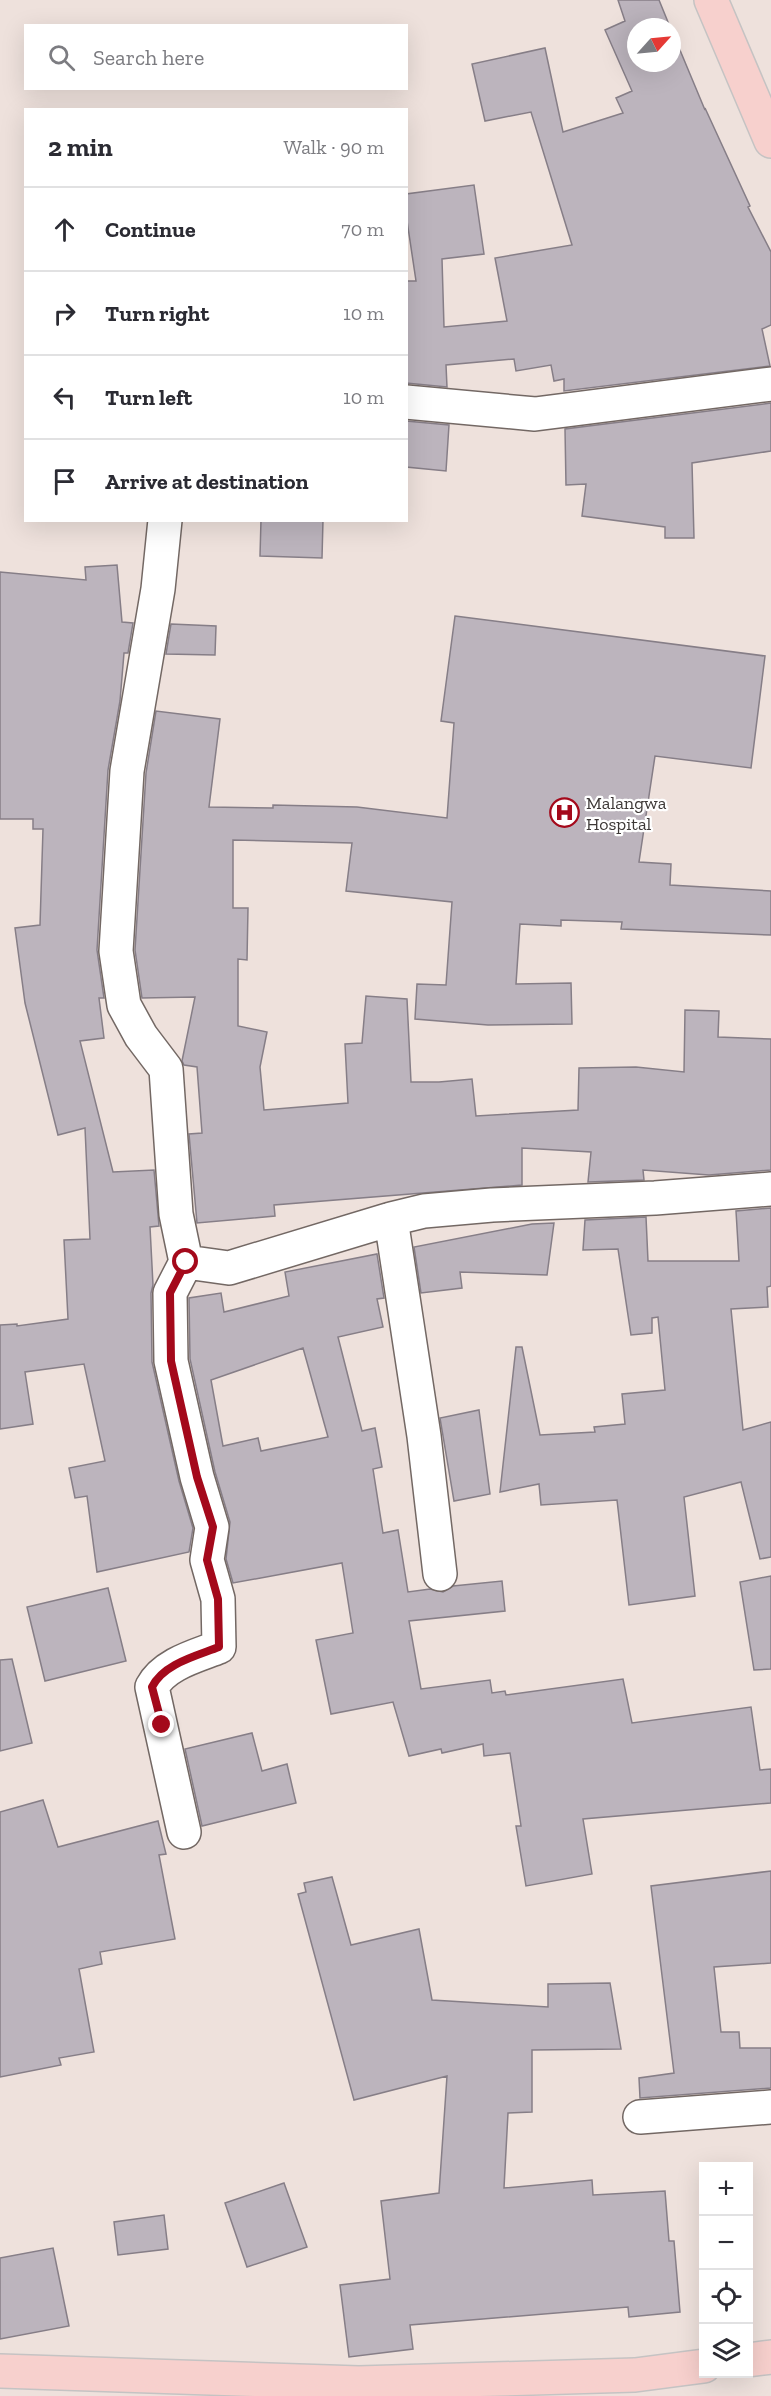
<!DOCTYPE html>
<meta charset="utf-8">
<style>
body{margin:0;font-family:"Zilla Slab",serif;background:#f7f7f7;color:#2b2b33}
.controls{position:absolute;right:18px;bottom:18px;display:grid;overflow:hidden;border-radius:0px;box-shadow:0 6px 24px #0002}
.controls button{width:54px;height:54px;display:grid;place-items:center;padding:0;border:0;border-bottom:2px solid #e1e1e2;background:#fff;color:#2b2b33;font:30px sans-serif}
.compass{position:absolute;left:627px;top:18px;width:54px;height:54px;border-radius:50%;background:#fff;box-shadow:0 6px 24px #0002;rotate:63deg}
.stop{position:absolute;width:18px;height:18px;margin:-14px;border:4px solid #a4091b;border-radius:50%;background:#fff}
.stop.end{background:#a4091b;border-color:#fff;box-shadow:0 2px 6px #0008}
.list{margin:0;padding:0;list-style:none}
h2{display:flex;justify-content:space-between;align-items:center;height:78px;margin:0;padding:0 24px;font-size:26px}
h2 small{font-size:20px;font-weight:400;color:#7c7c81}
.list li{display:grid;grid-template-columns:39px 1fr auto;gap:18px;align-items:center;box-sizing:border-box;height:84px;padding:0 24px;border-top:2px solid #e1e1e2}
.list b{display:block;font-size:22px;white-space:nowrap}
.list em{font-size:20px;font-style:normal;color:#7c7c81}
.icon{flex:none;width:33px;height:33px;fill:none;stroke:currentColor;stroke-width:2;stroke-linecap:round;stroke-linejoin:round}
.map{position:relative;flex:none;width:771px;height:2396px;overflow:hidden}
.search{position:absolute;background:#fff;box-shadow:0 6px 24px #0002;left:24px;top:24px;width:384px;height:66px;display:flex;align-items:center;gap:15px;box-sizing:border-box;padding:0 21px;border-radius:0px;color:#7c7c81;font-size:22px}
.panel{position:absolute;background:#fff;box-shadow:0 6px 24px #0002;left:24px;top:108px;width:384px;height:414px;border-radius:0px}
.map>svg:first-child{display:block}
.building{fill:#bcb4bd;stroke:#867e87;stroke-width:1.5;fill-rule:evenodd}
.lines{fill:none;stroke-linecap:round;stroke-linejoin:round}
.minor-casing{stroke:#736864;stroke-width:36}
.major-casing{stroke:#c5c3c3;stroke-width:36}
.minor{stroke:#fff;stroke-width:33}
.major{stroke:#f7d0cd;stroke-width:33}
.route{stroke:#a4091b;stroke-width:8}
.labels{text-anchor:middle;stroke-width:4.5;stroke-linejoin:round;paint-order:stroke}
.poi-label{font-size:18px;fill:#3d3836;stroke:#fff;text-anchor:start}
</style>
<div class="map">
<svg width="771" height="2396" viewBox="0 0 771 2396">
<rect width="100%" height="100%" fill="#eee1dc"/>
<path class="building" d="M 618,0 L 659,0 L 670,27 L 636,27 L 636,63 L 672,63 L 672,31 L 705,110 L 705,108 L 750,206 L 748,207 L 771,252 L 771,325 L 762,329 L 770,366 L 564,391 L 564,379 L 554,381 L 551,365 L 516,371 L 514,359 L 446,365 L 447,387 L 406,383 L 406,281 L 416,281 L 406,214 L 406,194 L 474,185 L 484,254 L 442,259 L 444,327 L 507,321 L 495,258 L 572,245 L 531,112 L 485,121 L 472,64 L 545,48 L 563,132 L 623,113 L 616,98 L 632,91 L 605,30 L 625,21 Z
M 771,403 L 771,451 L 692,463 L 694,538 L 665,538 L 665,527 L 582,516 L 586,484 L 566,485 L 565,429 Z
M 406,421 L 449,425 L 446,471 L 406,467 Z
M 261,520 L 323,520 L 322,558 L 260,556 Z
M 117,565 L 122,622 L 133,623 L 128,653 L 124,653 L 120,701 L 108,770 L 97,950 L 104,998 L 99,998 L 104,1038 L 80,1041 L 113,1172 L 154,1170 L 159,1226 L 150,1227 L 153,1285 L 151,1293 L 152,1362 L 179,1481 L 193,1528 L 189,1552 L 97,1572 L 87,1496 L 75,1498 L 69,1468 L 105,1461 L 84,1364 L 25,1372 L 33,1424 L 0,1429 L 0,1325 L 17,1324 L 17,1326 L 68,1319 L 64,1240 L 90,1239 L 85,1128 L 58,1135 L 25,1003 L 15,928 L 40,925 L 43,829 L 33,829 L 33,819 L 0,819 L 0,572 L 86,580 L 85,567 Z
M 455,616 L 765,656 L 751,768 L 655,756 L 639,862 L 671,864 L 670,885 L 771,891 L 771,935 L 621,929 L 622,922 L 561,920 L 561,926 L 520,924 L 516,984 L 571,983 L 572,1024 L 488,1025 L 415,1019 L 417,984 L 446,985 L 452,902 L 346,891 L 352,843 L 233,840 L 233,908 L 248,908 L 247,960 L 238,959 L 238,1026 L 267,1032 L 260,1067 L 264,1110 L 348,1103 L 345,1044 L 362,1043 L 366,996 L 407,999 L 411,1082 L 439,1082 L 472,1079 L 476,1116 L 578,1110 L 579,1068 L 636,1067 L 684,1072 L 685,1010 L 719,1011 L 718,1037 L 771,1039 L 771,1170 L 709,1175 L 643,1170 L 644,1180 L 588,1182 L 591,1152 L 522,1148 L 522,1185 L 274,1205 L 275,1216 L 197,1223 L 189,1134 L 202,1133 L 197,1067 L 184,1065 L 182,1061 L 195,997 L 142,998 L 135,950 L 146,773 L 156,711 L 220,719 L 209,807 L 273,808 L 273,805 L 357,807 L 447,818 L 454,723 L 441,721 Z
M 171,624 L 216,626 L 215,655 L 166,654 Z
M 771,1208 L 771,1286 L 767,1287 L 768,1307 L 731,1309 L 743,1430 L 771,1422 L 771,1557 L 760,1559 L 741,1482 L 684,1497 L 695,1596 L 629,1605 L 617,1500 L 541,1505 L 539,1484 L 500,1492 L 516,1347 L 522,1347 L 540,1435 L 595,1432 L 594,1427 L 625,1424 L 622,1394 L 665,1390 L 658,1317 L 652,1318 L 652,1333 L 631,1335 L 618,1249 L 583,1250 L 585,1220 L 646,1217 L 648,1261 L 739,1261 L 736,1211 Z
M 554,1223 L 547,1275 L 460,1272 L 462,1288 L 421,1293 L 414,1247 L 532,1224 Z
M 377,1254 L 384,1298 L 377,1299 L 383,1327 L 338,1337 L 362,1431 L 375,1428 L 382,1467 L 373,1469 L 383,1533 L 398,1530 L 408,1592 L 430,1589 L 443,1592 L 453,1586 L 502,1581 L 505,1611 L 409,1621 L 421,1689 L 490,1680 L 492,1693 L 505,1691 L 506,1695 L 623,1679 L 632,1723 L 751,1707 L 760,1770 L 771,1769 L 771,1803 L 583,1819 L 592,1874 L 526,1886 L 516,1826 L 521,1826 L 510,1753 L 484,1756 L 483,1744 L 442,1753 L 441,1749 L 409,1756 L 393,1702 L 331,1714 L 316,1640 L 353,1633 L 342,1563 L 233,1583 L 226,1559 L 230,1522 L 215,1472 L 190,1359 L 189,1298 L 221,1293 L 224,1312 L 289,1296 L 285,1272 ZM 303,1348 L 328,1437 L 261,1451 L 258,1438 L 223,1446 L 211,1380 Z
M 479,1410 L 490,1494 L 454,1501 L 440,1418 Z
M 771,1576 L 771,1669 L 754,1670 L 740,1582 Z
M 108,1588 L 126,1661 L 45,1681 L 27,1607 Z
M 12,1659 L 32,1743 L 0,1751 L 0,1660 Z
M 252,1733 L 262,1771 L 287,1764 L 296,1803 L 202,1826 L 185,1749 Z
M 43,1800 L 58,1847 L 158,1821 L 166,1854 L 159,1855 L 175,1939 L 100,1952 L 102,1964 L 79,1969 L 94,2052 L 59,2058 L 61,2065 L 0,2077 L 0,1812 Z
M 771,1871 L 771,1963 L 714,1967 L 721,2032 L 739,2032 L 740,2048 L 771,2048 L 771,2088 L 640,2098 L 639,2078 L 674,2073 L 651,1886 Z
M 332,1877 L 351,1945 L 419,1929 L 432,2000 L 548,2007 L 548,1984 L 610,1983 L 621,2049 L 532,2050 L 532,2112 L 508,2113 L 504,2188 L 592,2180 L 593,2195 L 665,2191 L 669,2241 L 674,2241 L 680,2312 L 629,2317 L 628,2307 L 410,2325 L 413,2349 L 349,2357 L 340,2285 L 390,2279 L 381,2201 L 439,2193 L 447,2076 L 354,2100 L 298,1894 L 306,1892 L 304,1883 Z
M 284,2183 L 307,2247 L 247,2267 L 225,2203 Z
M 164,2215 L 168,2249 L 118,2255 L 114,2222 Z
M 53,2248 L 69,2326 L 0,2339 L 0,2258 Z"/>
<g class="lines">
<defs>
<path id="minor" d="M 406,402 L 535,414 L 771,384
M 165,520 L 158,589 L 127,771 L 116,951 L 124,1005 L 141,1036 L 166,1069 L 176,1214 L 186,1262 L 229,1268 L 391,1219 L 424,1211 L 492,1205 L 655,1198 L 771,1189
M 391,1219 L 424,1436 L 440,1574
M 184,1832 L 152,1687 C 164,1664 196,1656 219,1647 L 218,1599 L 207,1560 L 212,1527 L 197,1477 L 171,1361 L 170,1293 L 186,1262
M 640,2117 L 771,2107"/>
<path id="major" d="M 711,0 L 771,141
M 748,2360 L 771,2357
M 0,2371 L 359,2383 L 635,2375 L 704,2366"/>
</defs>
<use href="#minor" class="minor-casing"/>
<use href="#major" class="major-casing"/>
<use href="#minor" class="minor"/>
<use href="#major" class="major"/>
</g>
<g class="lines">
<path class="route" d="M 162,1725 L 152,1687 C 163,1664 196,1656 219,1647 L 218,1599 L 207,1560 L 213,1527 L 197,1477 L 171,1361 L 170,1293 L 186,1262"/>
</g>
<defs>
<symbol id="hospital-ring" viewBox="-11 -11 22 22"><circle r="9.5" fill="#fff" stroke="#a4091b" stroke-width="1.5"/><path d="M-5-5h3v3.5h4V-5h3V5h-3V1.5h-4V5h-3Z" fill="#a4091b"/></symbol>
</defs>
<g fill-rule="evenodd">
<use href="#hospital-ring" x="548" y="796" width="33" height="33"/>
</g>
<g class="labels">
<g class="poi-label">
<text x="586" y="809">Malangwa<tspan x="586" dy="21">Hospital</tspan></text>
</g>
</g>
</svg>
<div class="controls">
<button>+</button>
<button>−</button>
<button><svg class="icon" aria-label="locate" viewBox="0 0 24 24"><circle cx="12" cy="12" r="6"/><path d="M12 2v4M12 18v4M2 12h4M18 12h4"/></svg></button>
<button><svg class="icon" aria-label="layers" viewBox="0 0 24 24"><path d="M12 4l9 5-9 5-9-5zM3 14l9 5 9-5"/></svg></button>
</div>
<svg class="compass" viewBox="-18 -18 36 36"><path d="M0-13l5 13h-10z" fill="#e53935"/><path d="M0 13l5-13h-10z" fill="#7c7c81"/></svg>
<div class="stop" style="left:186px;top:1262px"></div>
<div class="stop end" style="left:162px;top:1725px"></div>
<div class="search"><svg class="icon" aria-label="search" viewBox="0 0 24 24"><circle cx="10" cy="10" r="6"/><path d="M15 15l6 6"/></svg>Search here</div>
<section class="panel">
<h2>2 min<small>Walk · 90 m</small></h2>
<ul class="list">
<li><svg class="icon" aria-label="ahead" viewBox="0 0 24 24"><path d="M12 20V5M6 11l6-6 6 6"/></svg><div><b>Continue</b></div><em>70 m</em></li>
<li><svg class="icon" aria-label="right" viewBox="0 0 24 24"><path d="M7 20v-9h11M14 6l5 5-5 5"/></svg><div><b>Turn right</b></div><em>10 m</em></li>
<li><svg class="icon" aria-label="left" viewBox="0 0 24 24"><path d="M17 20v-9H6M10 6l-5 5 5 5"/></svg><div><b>Turn left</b></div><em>10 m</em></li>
<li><svg class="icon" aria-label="arrive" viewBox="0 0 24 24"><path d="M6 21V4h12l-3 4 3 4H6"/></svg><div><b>Arrive at destination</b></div></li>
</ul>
</section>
</div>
